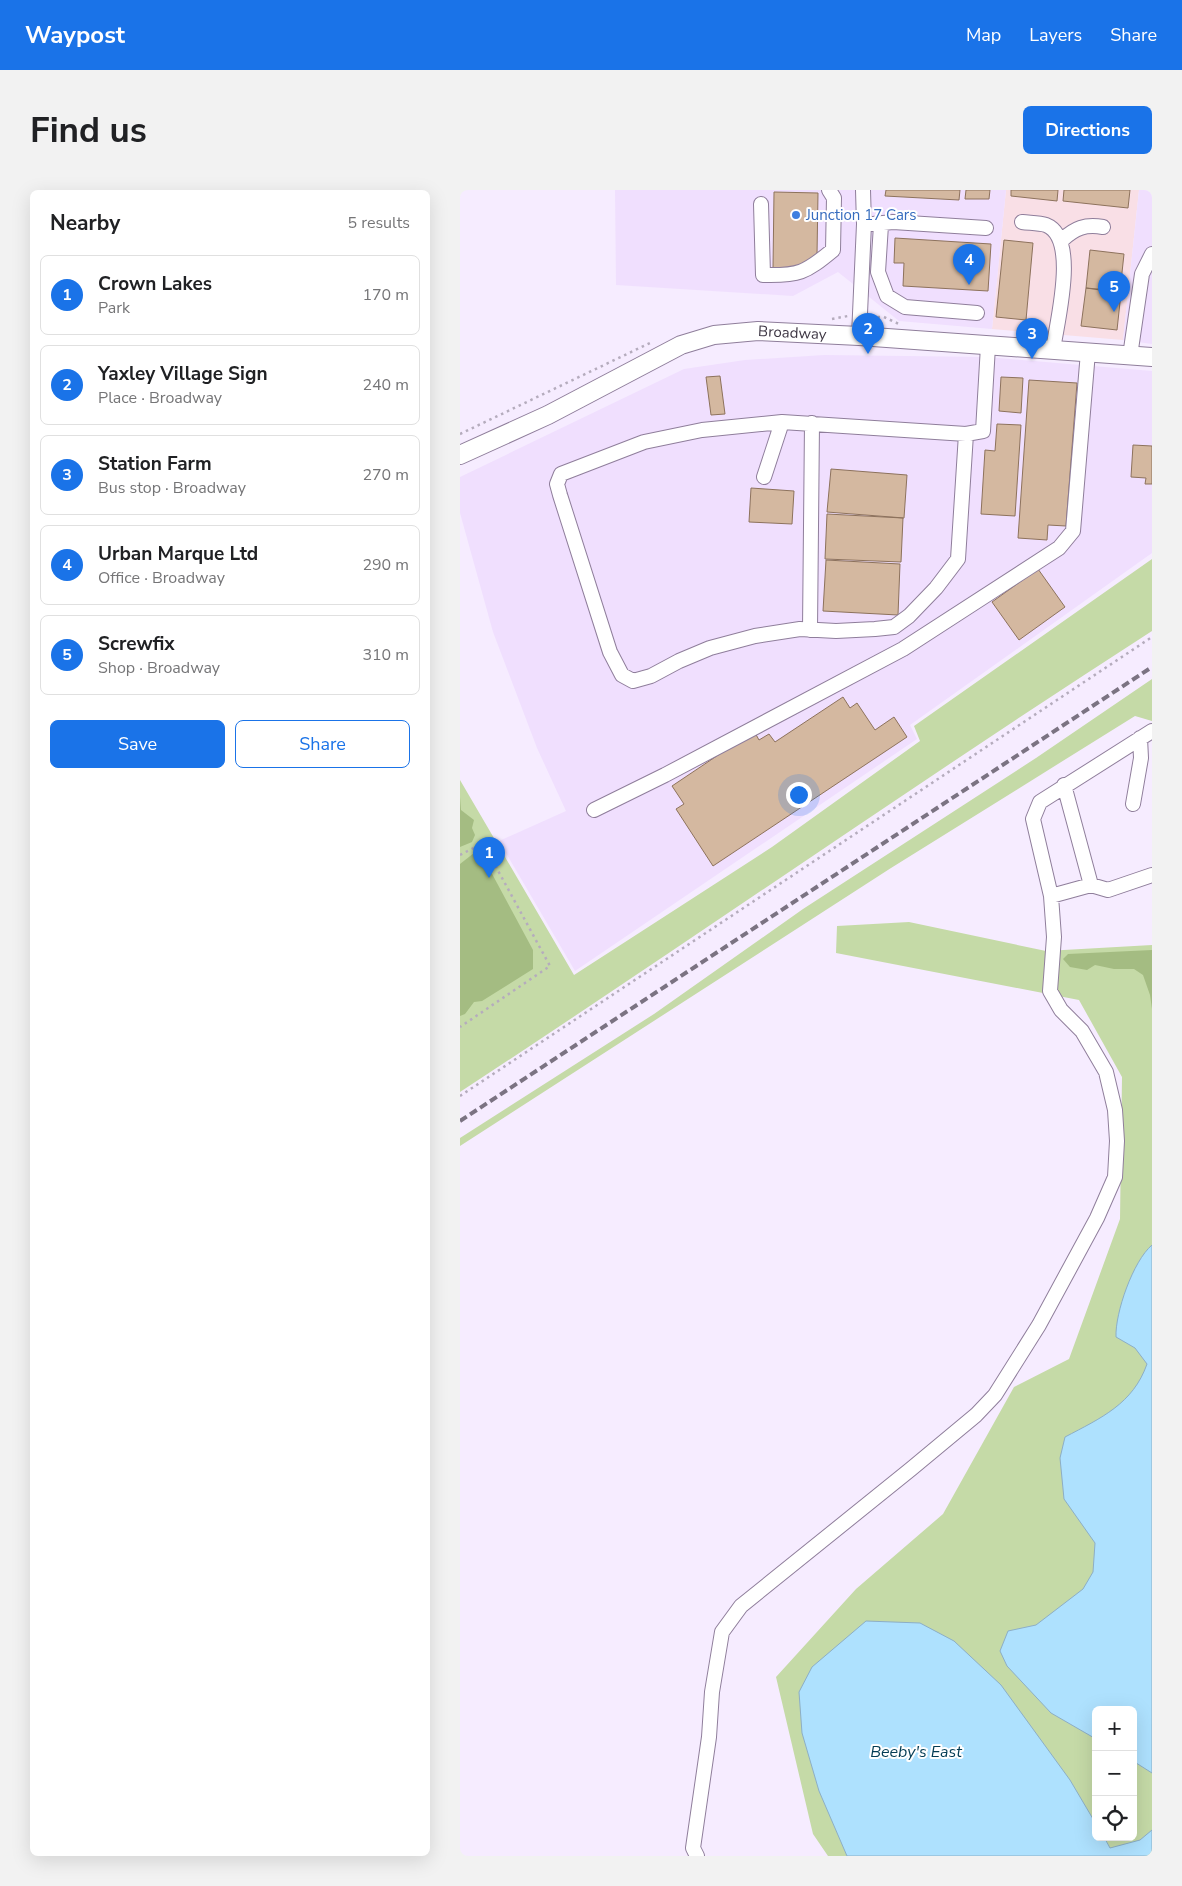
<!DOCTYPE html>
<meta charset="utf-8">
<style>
body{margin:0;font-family:"Nunito Sans",sans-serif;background:#f2f2f2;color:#202124}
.controls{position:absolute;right:15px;bottom:15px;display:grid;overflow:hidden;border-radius:8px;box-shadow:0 5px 20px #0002}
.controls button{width:45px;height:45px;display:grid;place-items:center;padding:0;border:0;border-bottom:1px solid #e0e0e0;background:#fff;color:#202124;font:25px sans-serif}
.you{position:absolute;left:338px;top:604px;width:18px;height:18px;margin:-12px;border:4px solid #fff;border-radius:50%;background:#1a73e8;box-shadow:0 0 0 8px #1a73e833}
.badge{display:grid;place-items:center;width:32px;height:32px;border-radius:50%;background:#1a73e8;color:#fff;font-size:16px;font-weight:700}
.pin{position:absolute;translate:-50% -41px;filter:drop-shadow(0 1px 2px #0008)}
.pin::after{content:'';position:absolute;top:26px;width:18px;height:15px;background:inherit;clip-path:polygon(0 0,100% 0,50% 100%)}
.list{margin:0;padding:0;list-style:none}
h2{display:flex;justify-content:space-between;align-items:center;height:65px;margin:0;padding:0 20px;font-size:21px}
h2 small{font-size:16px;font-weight:400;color:#757577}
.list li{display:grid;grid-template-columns:32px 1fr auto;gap:15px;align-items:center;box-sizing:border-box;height:80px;margin:0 10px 10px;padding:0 10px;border:1px solid #e0e0e0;border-radius:8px}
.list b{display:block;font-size:19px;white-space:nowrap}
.list p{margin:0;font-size:16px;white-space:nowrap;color:#757577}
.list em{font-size:16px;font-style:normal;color:#757577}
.actions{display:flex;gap:10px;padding:15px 20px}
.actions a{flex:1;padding:11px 0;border:1px solid #1a73e8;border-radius:8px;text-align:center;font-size:18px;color:#1a73e8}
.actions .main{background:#1a73e8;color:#fff}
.icon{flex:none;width:28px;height:28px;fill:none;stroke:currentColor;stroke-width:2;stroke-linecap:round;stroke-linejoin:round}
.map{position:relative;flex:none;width:692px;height:1666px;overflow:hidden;border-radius:8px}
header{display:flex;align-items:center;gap:30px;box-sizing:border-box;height:70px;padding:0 25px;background:#1a73e8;color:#fff}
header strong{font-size:24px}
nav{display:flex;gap:28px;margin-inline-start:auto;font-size:18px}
.intro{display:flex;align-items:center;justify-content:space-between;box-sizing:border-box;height:120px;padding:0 30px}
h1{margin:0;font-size:35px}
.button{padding:12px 22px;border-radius:8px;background:#1a73e8;color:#fff;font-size:18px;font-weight:700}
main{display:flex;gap:30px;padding:0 30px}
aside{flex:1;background:#fff;border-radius:8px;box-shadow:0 5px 20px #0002}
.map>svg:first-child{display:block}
.commercial{fill:#f9dfe6}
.built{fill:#f0dffe}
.green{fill:#c5daa7;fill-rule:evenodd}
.forest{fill:#a4bc82}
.water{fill:#aee1fe;stroke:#8caec6}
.building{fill:#d4b8a0;stroke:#8d725c}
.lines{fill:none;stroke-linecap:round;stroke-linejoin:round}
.minor-casing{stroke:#8f7e9b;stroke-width:16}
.major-casing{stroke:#8f7e9b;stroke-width:20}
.path{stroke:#b5acbd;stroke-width:2.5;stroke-dasharray:2.5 4;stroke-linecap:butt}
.minor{stroke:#fff;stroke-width:14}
.major{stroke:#fff;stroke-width:18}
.rail{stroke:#7b7382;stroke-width:4;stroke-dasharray:8 4;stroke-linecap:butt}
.shop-dot{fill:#3f7fe0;stroke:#fff;stroke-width:2}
.labels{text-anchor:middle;stroke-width:4;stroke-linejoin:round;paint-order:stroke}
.shop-label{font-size:15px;fill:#366cbe;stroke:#fff;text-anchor:start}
.street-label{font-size:15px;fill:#3d3643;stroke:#fff}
.water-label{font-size:16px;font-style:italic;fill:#033c54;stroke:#fff}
</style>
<header>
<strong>Waypost</strong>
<nav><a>Map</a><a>Layers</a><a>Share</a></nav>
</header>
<div class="intro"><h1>Find us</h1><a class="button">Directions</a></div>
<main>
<aside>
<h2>Nearby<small>5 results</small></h2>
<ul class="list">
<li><span class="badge">1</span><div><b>Crown Lakes</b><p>Park</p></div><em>170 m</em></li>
<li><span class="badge">2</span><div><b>Yaxley Village Sign</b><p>Place · Broadway</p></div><em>240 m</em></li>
<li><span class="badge">3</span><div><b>Station Farm</b><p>Bus stop · Broadway</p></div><em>270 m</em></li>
<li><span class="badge">4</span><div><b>Urban Marque Ltd</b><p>Office · Broadway</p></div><em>290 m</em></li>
<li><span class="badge">5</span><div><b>Screwfix</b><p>Shop · Broadway</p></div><em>310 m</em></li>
</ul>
<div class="actions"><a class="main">Save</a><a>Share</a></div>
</aside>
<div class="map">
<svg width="692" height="1666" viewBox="0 0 692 1666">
<rect width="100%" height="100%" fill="#f6ecff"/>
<path class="commercial" d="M 546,0 L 679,0 L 663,150 L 532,139 Z"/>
<path class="built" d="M 155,0 L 546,0 L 532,139 L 439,131 L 378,82 L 333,106 L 156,95 Z
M 679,0 L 692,0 L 692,154 L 663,150 Z
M 364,165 L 527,167 L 692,181 L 692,363 L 450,535 L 457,549 L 115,781 L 39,651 L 106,621 L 77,558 L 33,442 L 0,323 L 0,287 L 224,179 L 285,170 Z"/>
<path class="green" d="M 692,369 L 692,441 C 459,591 232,750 0,902 L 0,590 L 114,785 L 312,657 L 460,551 L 454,536 Z
M 692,489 L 692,531 L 675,526 L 431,678 L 0,956 L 0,948 L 194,824 L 343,719 L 576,568 Z
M 449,732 L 586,761 L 692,755 L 692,1666 L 368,1666 L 353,1644 L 316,1487 L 396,1399 L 483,1324 L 554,1197 L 609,1169 L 660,1029 L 662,887 L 619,810 L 376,763 L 377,736 ZM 636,1520 L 673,1520 L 673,1647 L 636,1647 Z"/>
<path class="forest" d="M 0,607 L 1,620 L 14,630 L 12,638 L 15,645 L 12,652 L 0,657 Z
M 14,663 L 23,667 L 73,760 L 73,779 L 22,811 L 14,812 L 5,824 L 0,826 L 0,674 Z
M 692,760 L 692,819 L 690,805 L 683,785 L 674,779 L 654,779 L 635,775 L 627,780 L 610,777 L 603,769 L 608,764 Z"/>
<path class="water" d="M 692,1055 L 692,1583 L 673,1571 L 673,1520 L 636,1520 L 636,1549 L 591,1523 L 547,1476 L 540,1461 L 548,1441 L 576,1435 L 623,1399 L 633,1382 L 635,1353 L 604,1309 L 600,1268 L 605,1247 C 641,1228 673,1214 687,1174 L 675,1158 L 656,1147 C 655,1123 673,1071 692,1055 Z
M 406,1431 L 460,1433 L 494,1451 L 541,1495 L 610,1590 L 636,1634 L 636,1647 L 644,1647 L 650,1658 L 680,1650 L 692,1640 L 692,1666 L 387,1666 L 359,1601 L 342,1543 L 339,1502 L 352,1477 Z"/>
<path class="building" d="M 426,0 L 500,0 L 499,10 L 425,6 Z
M 506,0 L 530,0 L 529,9 L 505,9 Z
M 551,0 L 598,0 L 597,11 L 551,6 Z
M 604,0 L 670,0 L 668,18 L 603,11 Z
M 314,2 L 358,3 L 357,65 L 341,78 L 313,78 Z
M 435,48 L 531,54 L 528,101 L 443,96 L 444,73 L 434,73 Z
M 544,50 L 573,53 L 566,130 L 536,127 Z
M 630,60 L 664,64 L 660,101 L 626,98 Z
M 626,98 L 661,103 L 657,140 L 621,136 Z
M 260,186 L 265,224 L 251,225 L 246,187 Z
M 541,187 L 563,188 L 561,223 L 539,221 Z
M 569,190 L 617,193 L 606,336 L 588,335 L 587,350 L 558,348 Z
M 537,234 L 561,235 L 555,326 L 521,324 L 525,260 L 535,261 Z
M 673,255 L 692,256 L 692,294 L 685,294 L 686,288 L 671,287 Z
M 371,279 L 447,285 L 444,328 L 367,322 Z
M 291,298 L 334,301 L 332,334 L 289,332 Z
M 367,324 L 443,328 L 441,372 L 365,369 Z
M 366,370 L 440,374 L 438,425 L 363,421 Z
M 578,379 L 605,417 L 559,450 L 532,412 Z
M 383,507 L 390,518 L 397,513 L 415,540 L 434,527 L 447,547 L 253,676 L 216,619 L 224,614 L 212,596 L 294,541 L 299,550 L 309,544 L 315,552 Z"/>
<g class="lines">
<defs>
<path id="minor" d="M 301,14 L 303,85 C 339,86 345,83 373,60 L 374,8 L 369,0
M 562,32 C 569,33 579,33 586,35 C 619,48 597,131 593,160
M 413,34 L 433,32 L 526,38
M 421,35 L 418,82 L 427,106 L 445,117 L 517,123
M 602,50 C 615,38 625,34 643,37
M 399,146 L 404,34 L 403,0
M 670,166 L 682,84 L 692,64
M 506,244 L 322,232 L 242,240 L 184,252 L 101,284 L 97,294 L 100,305 L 150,462 L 162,485 L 173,491 L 191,486 L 219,471 L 250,458 L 295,446 L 340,439 L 376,441 L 415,439 L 434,437 L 449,426 L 476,398 L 498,369 L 506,244 L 523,241 L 528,156
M 304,287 L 322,232
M 350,440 L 352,233
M 604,595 L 631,695 L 591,706 L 573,629 L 580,612 L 692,541
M 673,614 L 681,568 L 680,548
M 134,620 L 205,585 L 443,459 L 599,358 L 613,341 L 628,162
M 631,695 L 648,700 L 692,685
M 237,1666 L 233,1658 L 249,1547 L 252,1502 L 262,1442 L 281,1416 L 451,1279 L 516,1225 L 535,1205 L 579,1135 L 637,1028 L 655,987 L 657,951 L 655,920 L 646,882 L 622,841 L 601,820 L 590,801 L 594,747 L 591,706"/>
<g id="major">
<path id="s1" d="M 0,265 L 88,225 L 221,155 L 254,145 L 298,141 L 399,146 L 692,167"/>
</g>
</defs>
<use href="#minor" class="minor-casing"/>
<use href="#major" class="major-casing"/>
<path class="path" d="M 411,127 L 424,127 L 439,134
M 372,129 L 388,126
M 0,244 L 192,152
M 0,665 L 23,653 L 90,776 L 0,837
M 0,906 L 692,447"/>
<use href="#minor" class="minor"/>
<use href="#major" class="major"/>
<path class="rail" d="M 0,931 L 692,477"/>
</g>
<circle class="shop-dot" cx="336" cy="25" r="5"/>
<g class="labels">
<g class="shop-label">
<text x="346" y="30">Junction 17 Cars</text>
</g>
<g class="street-label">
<text dy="5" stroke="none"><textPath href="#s1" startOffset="360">Broadway</textPath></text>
</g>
<g class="water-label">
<text x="456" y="1567">Beeby's East</text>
</g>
</g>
</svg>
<div class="controls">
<button>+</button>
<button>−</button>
<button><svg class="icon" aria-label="locate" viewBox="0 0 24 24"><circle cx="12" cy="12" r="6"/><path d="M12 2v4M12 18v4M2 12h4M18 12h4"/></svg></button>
</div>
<div class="you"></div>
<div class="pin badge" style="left:29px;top:688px">1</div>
<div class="pin badge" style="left:408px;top:164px">2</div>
<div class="pin badge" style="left:572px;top:169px">3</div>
<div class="pin badge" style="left:509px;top:95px">4</div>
<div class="pin badge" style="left:654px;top:122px">5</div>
</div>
</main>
